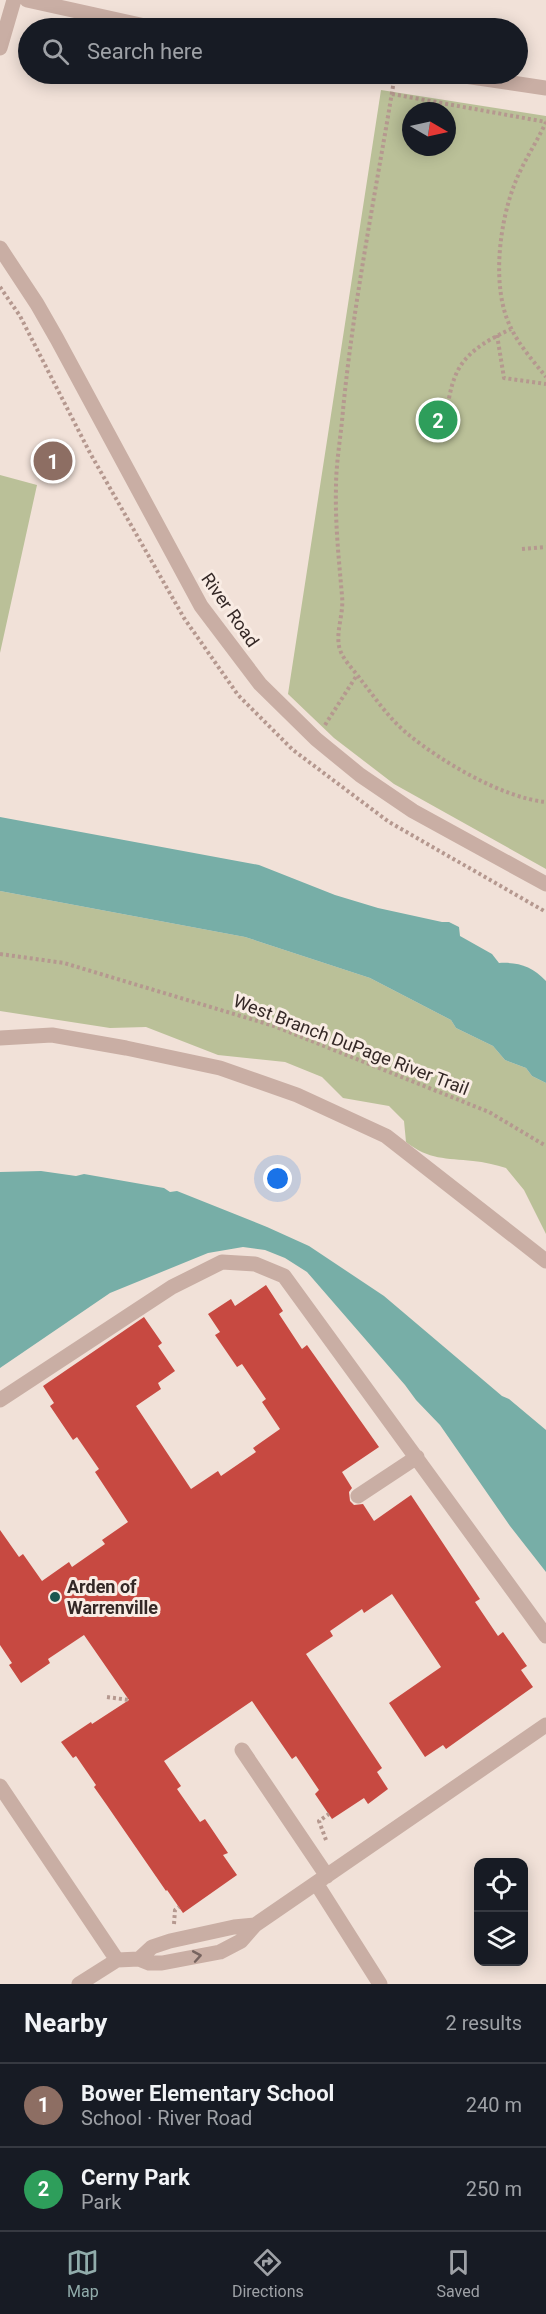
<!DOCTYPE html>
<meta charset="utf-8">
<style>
body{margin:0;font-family:Roboto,sans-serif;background:#20242c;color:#f1f3f6}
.controls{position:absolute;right:18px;bottom:18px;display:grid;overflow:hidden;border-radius:12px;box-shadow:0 3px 15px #0003}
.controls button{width:54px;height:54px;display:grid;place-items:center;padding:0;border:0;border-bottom:2px solid #363941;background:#171b24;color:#f1f3f6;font:30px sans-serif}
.compass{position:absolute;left:402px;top:102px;width:54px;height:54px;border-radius:50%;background:#171b24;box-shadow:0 3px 15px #0003;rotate:99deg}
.you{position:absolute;left:278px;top:1179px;width:21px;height:21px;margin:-15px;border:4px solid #fff;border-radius:50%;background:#1a73e8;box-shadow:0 0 0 9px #1a73e833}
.badge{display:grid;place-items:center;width:39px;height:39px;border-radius:50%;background:#91acab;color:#fff;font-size:20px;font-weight:700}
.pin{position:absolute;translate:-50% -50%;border:3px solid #fff;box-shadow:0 2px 6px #0006}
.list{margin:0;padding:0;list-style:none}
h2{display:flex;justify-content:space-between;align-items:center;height:78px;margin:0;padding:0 24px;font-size:26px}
h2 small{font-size:20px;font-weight:400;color:#9ea1a6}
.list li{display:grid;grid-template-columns:39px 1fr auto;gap:18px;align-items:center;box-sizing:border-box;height:84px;padding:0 24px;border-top:2px solid #363941}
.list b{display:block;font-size:22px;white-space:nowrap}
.list p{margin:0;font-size:20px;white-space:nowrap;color:#9ea1a6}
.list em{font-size:20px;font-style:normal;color:#9ea1a6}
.icon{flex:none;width:33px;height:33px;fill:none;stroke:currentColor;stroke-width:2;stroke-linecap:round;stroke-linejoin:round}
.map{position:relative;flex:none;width:546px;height:1984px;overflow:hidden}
.search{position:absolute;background:#171b24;box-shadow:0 3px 15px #0003;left:18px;right:18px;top:18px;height:66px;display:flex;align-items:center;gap:15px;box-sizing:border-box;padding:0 21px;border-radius:33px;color:#9ea1a6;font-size:22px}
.sheet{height:246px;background:#171b24}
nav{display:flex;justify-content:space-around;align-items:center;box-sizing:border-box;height:84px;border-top:2px solid #363941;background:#171b24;font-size:16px;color:#9ea1a6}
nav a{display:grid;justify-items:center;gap:3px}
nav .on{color:#91acab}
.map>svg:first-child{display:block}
.green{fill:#bac098;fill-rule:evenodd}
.water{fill:#77aea7}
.building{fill:#c74941}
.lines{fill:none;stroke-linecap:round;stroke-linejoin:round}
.path{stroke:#b5988f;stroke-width:4;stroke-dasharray:3 3;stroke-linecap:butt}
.minor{stroke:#c9aea4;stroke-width:15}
.oneway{stroke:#77645f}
.poi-dot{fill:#1b564f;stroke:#f9ece4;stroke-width:2}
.labels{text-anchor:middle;stroke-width:6;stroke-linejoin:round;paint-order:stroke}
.street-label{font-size:18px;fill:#342826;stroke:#f9ece4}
.poi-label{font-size:18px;font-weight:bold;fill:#342826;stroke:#f9ece4;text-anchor:start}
</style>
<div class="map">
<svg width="546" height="1984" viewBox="0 0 546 1984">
<rect width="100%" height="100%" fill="#f1e1d8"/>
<path class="green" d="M 381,90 L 546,116 L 546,869 L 394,784 L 334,738 L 288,694 ZM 411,111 L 447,111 L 447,147 L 411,147 Z
M 0,475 L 37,485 L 0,653 Z
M 0,891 L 245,937 L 370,978 L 451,1020 L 456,1028 L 493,1046 L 505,1060 L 526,1068 L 532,1076 L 546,1083 L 546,1234 L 524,1190 L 506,1168 C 496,1165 484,1162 473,1161 C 446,1158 429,1160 406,1142 L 404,1121 L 389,1106 L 343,1098 L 322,1077 L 285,1062 L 218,1055 L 146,1027 L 110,1028 L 0,1011 Z"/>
<path class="water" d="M 0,817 L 259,865 L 335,895 L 378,908 L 442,922 L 449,922 L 459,927 L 460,936 L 492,954 L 499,963 C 518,962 532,966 546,981 L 546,1083 L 532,1076 L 526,1068 L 505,1060 L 493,1046 L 456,1028 L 451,1020 L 370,978 L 245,937 L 0,891 Z
M 41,1171 L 76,1176 L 84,1174 L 164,1188 L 170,1192 L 177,1191 L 267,1227 L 309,1246 L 384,1296 L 502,1396 L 509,1399 L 546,1430 L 546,1572 L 510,1526 L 440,1425 L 416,1400 L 405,1385 L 307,1272 L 285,1258 L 265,1250 L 243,1247 L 208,1253 L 110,1293 L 0,1368 L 0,1172 Z"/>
<path class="building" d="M 266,1285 L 283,1311 L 279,1314 L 302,1349 L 307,1345 L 379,1447 L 342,1472 L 352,1488 L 349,1492 L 350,1501 L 354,1505 L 363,1504 L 374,1521 L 411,1495 L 480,1599 L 475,1602 L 498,1636 L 503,1632 L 527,1666 L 521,1670 L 533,1687 L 446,1749 L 443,1745 L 425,1757 L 389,1703 L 441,1667 L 392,1594 L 364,1613 L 362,1609 L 330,1631 L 333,1636 L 306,1654 L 382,1768 L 377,1772 L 388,1789 L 368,1804 L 364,1798 L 332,1819 L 315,1794 L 319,1790 L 296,1756 L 292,1759 L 252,1701 L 164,1761 L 181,1786 L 177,1789 L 200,1822 L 205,1819 L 228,1853 L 223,1855 L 237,1875 L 183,1913 L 167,1890 L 166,1891 L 106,1804 L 94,1787 L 96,1785 L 76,1756 L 73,1758 L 61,1742 L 91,1722 L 92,1724 L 129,1700 L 84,1635 L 48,1659 L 50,1663 L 21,1683 L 9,1665 L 12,1663 L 0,1645 L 0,1530 L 19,1557 L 23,1554 L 42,1581 L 69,1562 L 72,1567 L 105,1544 L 102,1540 L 128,1522 L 95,1472 L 99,1469 L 77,1437 L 73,1440 L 50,1406 L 54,1403 L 43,1386 L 144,1317 L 162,1343 L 158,1346 L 175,1371 L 158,1383 L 161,1389 L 136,1406 L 191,1489 L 218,1471 L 221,1476 L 256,1452 L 253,1448 L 280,1429 L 262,1402 L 266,1399 L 242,1364 L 237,1367 L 215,1335 L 220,1332 L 208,1314 L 231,1299 L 235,1306 Z"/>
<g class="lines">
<path class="path" d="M 395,74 C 377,186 354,297 343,410 C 341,436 336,462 336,487 C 335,524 339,560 342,596 C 344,613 336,630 339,646 C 341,658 354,670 361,680 C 376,699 390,720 409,735 C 442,762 503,798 546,802
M 392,94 L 546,122 C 537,142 523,162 515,183 C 499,223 491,289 511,328 C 519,345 534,362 546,377
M 0,287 L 20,316 L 90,453 L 184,618 L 238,695 L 293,750 L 389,822 L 546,912
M 497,335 L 504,378 L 546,384
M 442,440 C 453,378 448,358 511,329
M 522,549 L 546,547
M 325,725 L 357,675
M 0,954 L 64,963 L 274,1026 L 489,1112 L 546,1146
M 107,1697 L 129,1700
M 326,1840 L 319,1821 L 329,1814
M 174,1924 L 175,1910 L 179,1907"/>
<path class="minor" d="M 27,0 L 154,28
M 0,48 L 14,0
M 451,74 L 546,88
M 0,248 L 37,304 L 57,339 L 201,606 L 260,684 L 316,739 L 360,775 L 413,811 L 546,884
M 0,1038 L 52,1035 L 126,1048 L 220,1068 L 297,1095 L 386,1136 L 546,1261
M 0,1400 L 172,1287 L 222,1262 L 255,1264 L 284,1276 L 546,1636
M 358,1496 L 417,1457
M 242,1750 L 327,1876
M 0,1786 L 117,1960 L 79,1984
M 316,1883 L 380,1984
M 139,1959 L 152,1947 L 170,1941 L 234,1927 L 255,1925
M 117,1960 L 139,1959 L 149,1963 L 162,1963 L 220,1952 L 241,1941 L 255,1925 L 546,1725"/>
</g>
<defs><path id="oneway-chevron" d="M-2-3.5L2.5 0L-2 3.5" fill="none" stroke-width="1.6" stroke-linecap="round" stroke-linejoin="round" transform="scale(1.5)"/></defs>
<use class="oneway" href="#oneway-chevron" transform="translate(197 1956) rotate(-10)"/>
<circle class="poi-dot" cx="55" cy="1597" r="6"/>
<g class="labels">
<g class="street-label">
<text transform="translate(230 610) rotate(55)" y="6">River Road</text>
<text transform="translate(351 1045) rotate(21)" y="6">West Branch DuPage River Trail</text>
</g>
<g class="poi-label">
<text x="67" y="1593">Arden of<tspan x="67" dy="21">Warrenville</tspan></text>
</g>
</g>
</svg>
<div class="controls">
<button><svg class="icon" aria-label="locate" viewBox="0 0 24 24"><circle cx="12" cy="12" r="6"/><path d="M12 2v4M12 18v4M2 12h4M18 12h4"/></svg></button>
<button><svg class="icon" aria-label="layers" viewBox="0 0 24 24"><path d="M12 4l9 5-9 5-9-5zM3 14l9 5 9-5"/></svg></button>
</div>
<svg class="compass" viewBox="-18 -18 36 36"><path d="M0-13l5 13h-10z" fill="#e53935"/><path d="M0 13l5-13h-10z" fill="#9ea1a6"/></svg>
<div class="you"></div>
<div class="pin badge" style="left:53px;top:461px;background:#8d6e63">1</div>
<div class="pin badge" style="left:438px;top:420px;background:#2e9e5b">2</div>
<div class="search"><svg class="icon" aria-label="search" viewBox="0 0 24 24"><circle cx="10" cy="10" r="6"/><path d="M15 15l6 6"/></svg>Search here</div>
</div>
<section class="sheet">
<h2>Nearby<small>2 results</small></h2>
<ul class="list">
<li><span class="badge" style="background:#8d6e63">1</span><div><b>Bower Elementary School</b><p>School · River Road</p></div><em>240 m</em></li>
<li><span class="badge" style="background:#2e9e5b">2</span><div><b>Cerny Park</b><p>Park</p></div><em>250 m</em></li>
</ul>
</section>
<nav>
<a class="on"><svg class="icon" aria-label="map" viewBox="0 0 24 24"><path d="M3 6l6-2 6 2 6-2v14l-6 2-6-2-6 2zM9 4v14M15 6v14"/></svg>Map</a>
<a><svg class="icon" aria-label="directions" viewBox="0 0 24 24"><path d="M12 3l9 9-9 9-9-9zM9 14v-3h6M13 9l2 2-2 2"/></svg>Directions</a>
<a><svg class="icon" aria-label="saved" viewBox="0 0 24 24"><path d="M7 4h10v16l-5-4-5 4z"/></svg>Saved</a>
</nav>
